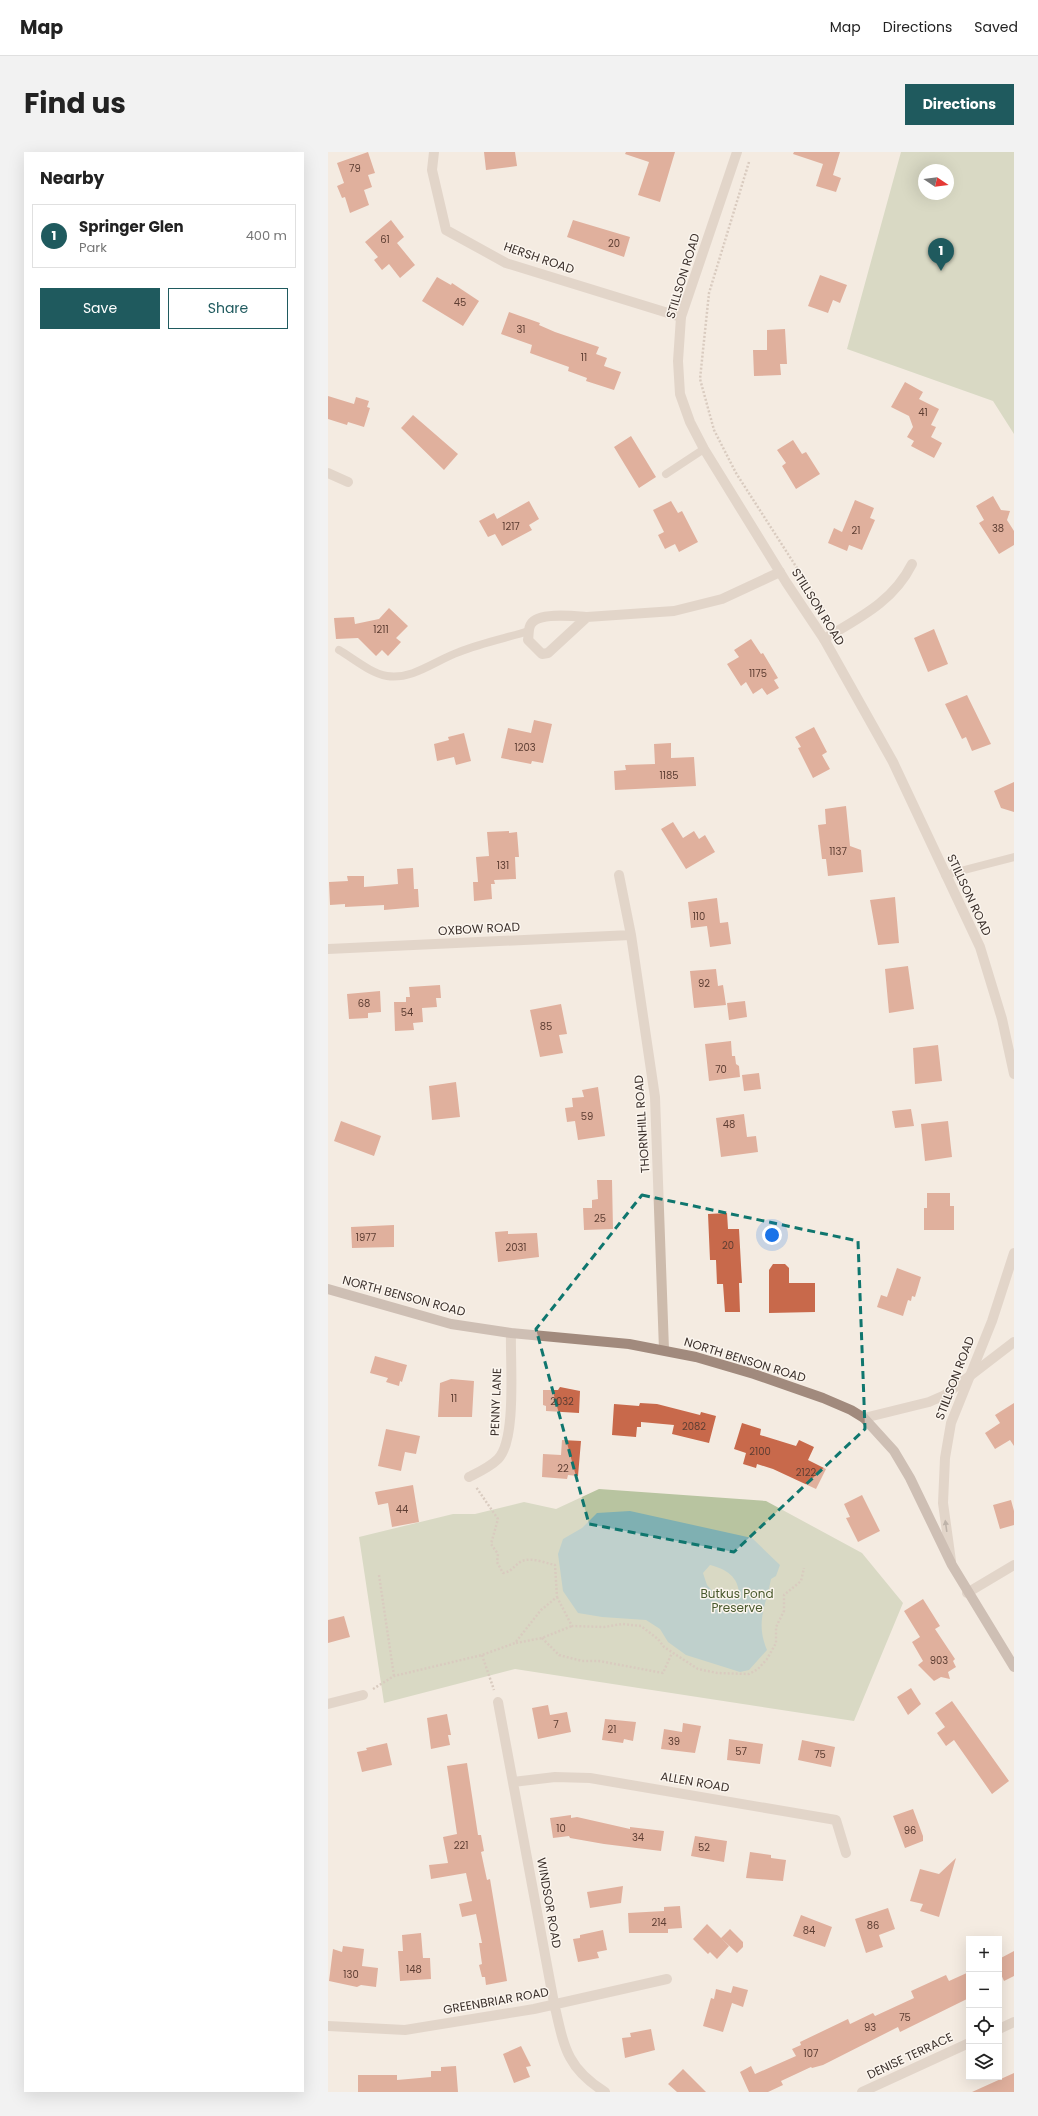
<!DOCTYPE html>
<meta charset="utf-8">
<style>
body{margin:0;font-family:Poppins,sans-serif;background:#f2f2f2;color:#222}
.controls{position:absolute;right:12px;bottom:12px;display:grid;overflow:hidden;border-radius:0px;box-shadow:0 4px 16px #0002}
.controls button{width:36px;height:36px;display:grid;place-items:center;padding:0;border:0;border-bottom:1px solid #e0e0e0;background:#fff;color:#222;font:20px sans-serif}
.compass{position:absolute;left:590px;top:12px;width:36px;height:36px;border-radius:50%;background:#fff;box-shadow:0 4px 16px #0002;rotate:103deg}
.you{position:absolute;left:444px;top:1083px;width:14px;height:14px;margin:-10px;border:3px solid #fff;border-radius:50%;background:#1a73e8;box-shadow:0 0 0 6px #1a73e833}
.badge{display:grid;place-items:center;width:26px;height:26px;border-radius:50%;background:#1f5a5e;color:#fff;font-size:13px;font-weight:700}
.pin{position:absolute;translate:-50% -33px;filter:drop-shadow(0 1px 2px #0008)}
.pin::after{content:'';position:absolute;top:21px;width:14px;height:12px;background:inherit;clip-path:polygon(0 0,100% 0,50% 100%)}
.list{margin:0;padding:0;list-style:none}
h2{display:flex;justify-content:space-between;align-items:center;height:52px;margin:0;padding:0 16px;font-size:17px}
h2 small{font-size:13px;font-weight:400;color:#767676}
.list li{display:grid;grid-template-columns:26px 1fr auto;gap:12px;align-items:center;box-sizing:border-box;height:64px;margin:0 8px 8px;padding:0 8px;border:1px solid #e0e0e0;border-radius:0px}
.list b{display:block;font-size:15px;white-space:nowrap}
.list p{margin:0;font-size:13px;white-space:nowrap;color:#767676}
.list em{font-size:13px;font-style:normal;color:#767676}
.actions{display:flex;gap:8px;padding:12px 16px}
.actions a{flex:1;padding:9px 0;border:1px solid #1f5a5e;border-radius:0px;text-align:center;font-size:14px;color:#1f5a5e}
.actions .main{background:#1f5a5e;color:#fff}
.icon{flex:none;width:22px;height:22px;fill:none;stroke:currentColor;stroke-width:2;stroke-linecap:round;stroke-linejoin:round}
.map{position:relative;flex:none;width:686px;height:1940px;overflow:hidden;border-radius:0px}
header{display:flex;align-items:center;gap:24px;box-sizing:border-box;height:56px;padding:0 20px;background:#fff;border-bottom:1px solid #e0e0e0}
header strong{font-size:19px}
nav{display:flex;gap:22px;margin-inline-start:auto;font-size:14px}
.intro{display:flex;align-items:center;justify-content:space-between;box-sizing:border-box;height:96px;padding:0 24px}
h1{margin:0;font-size:28px}
.button{padding:10px 18px;border-radius:0px;background:#1f5a5e;color:#fff;font-size:14px;font-weight:700}
main{display:flex;gap:24px;padding:0 24px}
aside{flex:1;background:#fff;border-radius:0px;box-shadow:0 4px 16px #0002}
.map>svg:first-child{display:block}
.green{fill:#b8c4a0;fill-rule:evenodd}
.water{fill:#7fb0b2;fill-rule:evenodd}
.building{fill:#c8694b}
.lines{fill:none;stroke-linecap:round;stroke-linejoin:round}
.path{stroke:#b9a596;stroke-width:2.5;stroke-dasharray:2 2;stroke-linecap:butt}
.service{stroke:#cdbbac;stroke-width:8}
.minor{stroke:#cdbbac;stroke-width:10}
.tertiary{stroke:#cdbbac;stroke-width:10}
.secondary{stroke:#a18a7d;stroke-width:10}
.oneway{fill:#7d6f65}
.marked{fill:none;stroke:#0f766e;stroke-width:3;stroke-dasharray:8 5;stroke-linejoin:round}
.labels{text-anchor:middle;stroke-width:3;stroke-linejoin:round;paint-order:stroke}
.number-label{font-size:10px;fill:#5e3e33}
.street-label{font-size:12px;fill:#3b302b;stroke:#fbf5ee}
.park-label{font-size:12px;fill:#4a5a2e;stroke:#fbf5ee}
</style>
<header>
<strong>Map</strong>
<nav><a>Map</a><a>Directions</a><a>Saved</a></nav>
</header>
<div class="intro"><h1>Find us</h1><a class="button">Directions</a></div>
<main>
<aside>
<h2>Nearby<small></small></h2>
<ul class="list">
<li><span class="badge">1</span><div><b>Springer Glen</b><p>Park</p></div><em>400 m</em></li>
</ul>
<div class="actions"><a class="main">Save</a><a>Share</a></div>
</aside>
<div class="map">
<svg width="686" height="1940" viewBox="0 0 686 1940">
<rect width="100%" height="100%" fill="#f4ebe1"/>
<path class="green" d="M 573,0 L 686,0 L 686,282 L 665,249 L 519,197 ZM 596,18 L 620,18 L 620,42 L 596,42 Z
M 271,1337 L 438,1349 L 534,1401 L 575,1451 L 526,1569 L 187,1517 L 56,1551 L 31,1385 L 125,1362 L 147,1362 L 196,1350 L 228,1357 Z"/>
<path class="water" d="M 302,1359 L 424,1386 L 452,1413 L 448,1424 L 443,1427 C 438,1455 427,1469 439,1498 L 421,1518 L 412,1520 L 358,1503 L 340,1490 L 332,1477 L 318,1468 L 274,1465 L 250,1461 L 235,1439 L 230,1402 L 235,1387 L 254,1376 L 269,1361 ZM 382,1413 C 398,1417 411,1425 411,1443 L 399,1446 L 390,1445 L 379,1433 L 375,1421 Z"/>
<path class="building" d="M 40,0 L 47,21 L 40,23 L 44,35 L 36,38 L 41,53 L 22,61 L 17,45 L 14,46 L 9,34 L 16,31 L 9,11 Z
M 156,0 L 187,0 L 189,14 L 158,18 Z
M 298,0 L 347,0 L 332,50 L 310,43 L 321,10 L 297,2 Z
M 466,0 L 512,0 L 505,23 L 513,26 L 508,40 L 488,34 L 495,12 L 465,2 Z
M 63,68 L 76,85 L 69,91 L 87,113 L 72,126 L 61,112 L 54,118 L 46,108 L 50,105 L 37,90 Z
M 245,68 L 302,85 L 296,105 L 239,85 Z
M 492,123 L 519,133 L 512,151 L 505,148 L 500,161 L 480,154 Z
M 109,125 L 123,133 L 124,131 L 151,149 L 135,174 L 94,149 Z
M 181,160 L 212,171 L 211,173 L 227,180 L 271,195 L 268,202 L 279,206 L 276,214 L 293,220 L 286,238 L 258,229 L 259,226 L 240,219 L 241,215 L 202,201 L 204,193 L 173,182 Z
M 457,177 L 459,212 L 452,212 L 453,223 L 426,224 L 425,198 L 439,198 L 439,178 Z
M 577,230 L 595,240 L 591,247 L 611,257 L 603,273 L 608,275 L 603,285 L 614,291 L 606,306 L 583,294 L 586,289 L 579,285 L 585,275 L 581,264 L 563,255 Z
M 0,244 L 26,252 L 28,245 L 41,249 L 39,255 L 42,256 L 36,275 L 20,270 L 19,273 L 0,267 Z
M 85,263 L 130,302 L 116,318 L 73,276 Z
M 303,284 L 328,325 L 311,336 L 286,295 Z
M 465,288 L 474,302 L 478,300 L 492,322 L 468,337 L 454,314 L 458,311 L 449,298 Z
M 665,344 L 673,358 L 682,359 L 679,368 L 686,379 L 686,393 L 671,402 L 651,371 L 656,368 L 648,354 Z
M 527,348 L 546,356 L 542,366 L 547,368 L 534,398 L 521,393 L 519,399 L 500,391 L 506,376 L 514,380 Z
M 201,349 L 211,367 L 201,373 L 204,378 L 174,394 L 167,382 L 160,385 L 151,369 L 166,361 L 169,367 Z
M 343,349 L 350,361 L 354,359 L 370,390 L 351,400 L 347,392 L 337,397 L 330,383 L 336,380 L 325,358 Z
M 61,456 L 80,474 L 68,486 L 73,490 L 60,504 L 54,498 L 48,504 L 30,486 L 8,487 L 6,466 L 26,465 L 27,472 L 51,467 Z
M 606,477 L 620,512 L 600,520 L 586,486 Z
M 423,487 L 433,502 L 435,501 L 450,526 L 446,528 L 451,536 L 439,543 L 434,536 L 425,542 L 418,530 L 413,534 L 399,512 L 411,505 L 406,498 Z
M 639,543 L 663,592 L 644,599 L 638,585 L 634,587 L 617,552 Z
M 206,568 L 224,572 L 215,611 L 204,609 L 203,612 L 173,606 L 180,576 L 203,581 Z
M 486,575 L 499,600 L 494,603 L 502,617 L 485,626 L 470,596 L 473,595 L 467,585 Z
M 136,581 L 143,609 L 128,613 L 126,605 L 109,609 L 106,592 L 121,588 L 120,585 Z
M 343,591 L 343,606 L 366,605 L 368,634 L 287,638 L 286,619 L 298,618 L 297,613 L 327,612 L 326,592 Z
M 686,630 L 686,660 L 673,656 L 666,639 Z
M 518,654 L 522,694 L 533,698 L 535,720 L 500,724 L 498,707 L 494,707 L 490,673 L 498,672 L 497,657 Z
M 345,670 L 355,686 L 366,679 L 371,687 L 377,683 L 387,700 L 358,717 L 333,677 Z
M 181,679 L 181,681 L 189,680 L 191,705 L 187,705 L 188,727 L 166,728 L 167,732 L 163,732 L 164,747 L 146,749 L 145,730 L 150,730 L 148,705 L 161,704 L 159,680 Z
M 85,716 L 86,737 L 90,737 L 91,755 L 56,758 L 56,753 L 17,755 L 17,752 L 2,753 L 1,730 L 20,729 L 19,724 L 36,724 L 36,735 L 70,732 L 69,717 Z
M 567,745 L 571,791 L 550,793 L 542,748 Z
M 389,746 L 392,771 L 400,770 L 403,792 L 382,795 L 379,774 L 363,776 L 360,750 Z
M 580,814 L 586,857 L 561,861 L 557,817 Z
M 388,817 L 390,834 L 395,833 L 398,853 L 366,856 L 362,819 Z
M 112,833 L 113,846 L 108,846 L 109,855 L 94,856 L 95,870 L 85,871 L 86,878 L 67,879 L 66,850 L 78,850 L 78,845 L 82,845 L 81,835 Z
M 52,839 L 53,860 L 40,861 L 40,866 L 21,867 L 19,842 Z
M 417,849 L 419,865 L 401,868 L 399,851 Z
M 233,852 L 239,882 L 231,883 L 235,901 L 212,905 L 202,858 Z
M 403,889 L 404,904 L 407,904 L 408,912 L 411,914 L 412,925 L 381,929 L 377,892 Z
M 610,893 L 614,929 L 587,932 L 585,896 Z
M 431,921 L 433,937 L 416,939 L 414,923 Z
M 128,930 L 132,965 L 104,968 L 101,934 Z
M 270,935 L 277,984 L 250,988 L 247,969 L 239,970 L 237,956 L 245,955 L 244,946 L 256,945 L 254,938 Z
M 583,957 L 586,974 L 567,976 L 564,959 Z
M 416,962 L 419,985 L 428,984 L 430,1000 L 393,1005 L 388,966 Z
M 13,969 L 53,984 L 46,1004 L 6,989 Z
M 620,969 L 624,1005 L 597,1009 L 593,972 Z
M 269,1028 L 284,1028 L 285,1077 L 256,1078 L 255,1056 L 264,1056 L 264,1048 L 270,1047 Z
M 599,1041 L 622,1041 L 622,1054 L 626,1054 L 626,1078 L 596,1078 L 596,1056 L 599,1056 Z
M 399,1061 L 400,1077 L 411,1077 L 414,1131 L 411,1131 L 412,1160 L 397,1160 L 395,1132 L 389,1132 L 388,1108 L 382,1108 L 380,1062 Z
M 66,1073 L 66,1095 L 24,1096 L 23,1075 Z
M 180,1079 L 180,1082 L 209,1081 L 211,1105 L 170,1110 L 167,1080 Z
M 445,1112 L 457,1112 L 461,1116 L 461,1131 L 487,1131 L 487,1160 L 441,1161 L 441,1118 Z
M 569,1116 L 593,1125 L 587,1145 L 584,1144 L 583,1149 L 580,1148 L 575,1164 L 549,1155 L 553,1143 L 559,1145 Z
M 47,1204 L 79,1213 L 74,1230 L 72,1229 L 71,1234 L 58,1230 L 60,1226 L 42,1221 Z
M 123,1227 L 146,1229 L 144,1265 L 110,1265 L 112,1231 Z
M 232,1235 L 252,1239 L 251,1261 L 218,1259 L 218,1254 L 215,1253 L 215,1238 L 230,1238 Z
M 312,1251 L 329,1252 L 372,1263 L 373,1260 L 388,1264 L 381,1291 L 344,1282 L 346,1273 L 313,1270 L 313,1275 L 309,1275 L 308,1285 L 284,1283 L 286,1252 L 311,1254 Z
M 686,1251 L 686,1294 L 682,1288 L 667,1297 L 657,1281 L 672,1271 L 667,1263 Z
M 414,1271 L 433,1277 L 432,1283 L 468,1294 L 471,1288 L 486,1295 L 480,1308 L 498,1317 L 488,1337 L 445,1317 L 429,1312 L 428,1316 L 415,1312 L 418,1301 L 406,1297 Z
M 58,1277 L 92,1284 L 88,1302 L 77,1300 L 73,1319 L 50,1314 Z
M 234,1288 L 253,1289 L 250,1324 L 240,1323 L 239,1327 L 214,1325 L 215,1302 L 233,1303 Z
M 85,1333 L 91,1370 L 64,1375 L 60,1351 L 50,1353 L 47,1340 Z
M 534,1343 L 552,1379 L 530,1390 L 518,1366 L 522,1365 L 516,1352 Z
M 683,1348 L 686,1359 L 686,1373 L 672,1377 L 665,1353 Z
M 595,1447 L 612,1474 L 607,1477 L 627,1507 L 625,1509 L 628,1515 L 620,1520 L 622,1527 L 613,1525 L 606,1529 L 590,1513 L 595,1509 L 584,1490 L 592,1485 L 576,1459 Z
M 16,1464 L 22,1485 L 0,1491 L 0,1468 Z
M 583,1536 L 593,1552 L 580,1563 L 569,1545 Z
M 624,1549 L 681,1629 L 664,1642 L 626,1588 L 618,1594 L 609,1581 L 617,1575 L 607,1561 Z
M 220,1553 L 222,1563 L 239,1560 L 243,1580 L 210,1587 L 204,1556 Z
M 119,1562 L 123,1583 L 120,1583 L 122,1593 L 103,1597 L 99,1566 Z
M 277,1567 L 308,1570 L 305,1589 L 296,1587 L 295,1591 L 274,1588 Z
M 355,1571 L 373,1574 L 367,1601 L 333,1597 L 336,1577 L 354,1580 Z
M 401,1587 L 435,1592 L 432,1612 L 399,1608 Z
M 474,1588 L 507,1595 L 503,1615 L 470,1608 Z
M 59,1591 L 64,1613 L 34,1620 L 29,1600 L 39,1598 L 38,1596 Z
M 139,1611 L 150,1683 L 153,1683 L 156,1699 L 153,1700 L 159,1728 L 162,1727 L 179,1829 L 158,1833 L 157,1825 L 154,1825 L 151,1813 L 154,1812 L 151,1791 L 154,1791 L 148,1762 L 134,1765 L 131,1752 L 144,1749 L 138,1721 L 103,1727 L 101,1713 L 120,1711 L 115,1685 L 129,1682 L 119,1614 Z
M 585,1657 L 595,1684 L 595,1689 L 577,1696 L 565,1664 Z
M 243,1663 L 243,1666 L 249,1665 L 302,1677 L 302,1675 L 336,1679 L 333,1699 L 276,1692 L 242,1686 L 241,1684 L 225,1686 L 222,1666 Z
M 367,1684 L 399,1689 L 396,1710 L 363,1704 Z
M 422,1700 L 443,1703 L 443,1706 L 458,1708 L 455,1729 L 418,1726 Z
M 628,1706 L 611,1765 L 592,1759 L 595,1752 L 582,1749 L 592,1717 L 611,1722 Z
M 295,1734 L 293,1751 L 262,1756 L 259,1740 Z
M 352,1754 L 354,1776 L 340,1777 L 340,1781 L 301,1781 L 300,1761 L 336,1759 L 336,1755 Z
M 560,1756 L 567,1777 L 551,1783 L 555,1795 L 538,1801 L 527,1767 Z
M 473,1763 L 504,1775 L 497,1795 L 465,1784 Z
M 379,1772 L 401,1794 L 389,1807 L 382,1800 L 380,1802 L 365,1787 Z
M 402,1777 L 415,1790 L 415,1795 L 409,1801 L 393,1786 Z
M 275,1778 L 279,1798 L 269,1800 L 271,1806 L 250,1810 L 245,1787 L 252,1786 L 252,1783 Z
M 93,1781 L 95,1806 L 102,1806 L 103,1827 L 72,1829 L 70,1799 L 75,1799 L 74,1783 Z
M 15,1794 L 36,1797 L 34,1814 L 50,1816 L 48,1835 L 33,1833 L 29,1835 L 1,1829 L 5,1797 L 14,1800 Z
M 686,1799 L 686,1824 L 676,1829 L 671,1818 L 671,1807 Z
M 641,1820 L 641,1846 L 572,1880 L 570,1875 L 495,1913 L 484,1916 L 483,1915 L 453,1929 L 455,1933 L 440,1940 L 421,1940 L 412,1920 L 423,1914 L 427,1922 L 468,1904 L 464,1897 L 473,1893 L 472,1890 L 520,1867 L 522,1872 L 545,1861 L 547,1864 L 586,1846 L 583,1839 L 618,1823 L 621,1829 Z
M 405,1834 L 420,1838 L 415,1855 L 404,1851 L 395,1880 L 375,1874 L 383,1846 L 386,1847 L 388,1837 L 403,1841 Z
M 323,1877 L 327,1898 L 297,1906 L 294,1886 L 303,1885 L 302,1881 Z
M 193,1894 L 203,1914 L 198,1915 L 202,1925 L 186,1931 L 175,1902 Z
M 128,1914 L 130,1940 L 30,1940 L 30,1923 L 69,1923 L 69,1928 L 103,1925 L 103,1919 L 113,1919 L 113,1915 Z
M 355,1917 L 378,1940 L 349,1940 L 340,1932 Z
M 686,1921 L 686,1940 L 644,1940 Z"/>
<g class="lines">
<path class="path" d="M 421,10 L 381,141 L 372,227 L 386,278 L 408,321 L 503,469
M 51,1423 L 66,1524
M 229,1445 L 244,1474 L 276,1475 L 294,1472 L 313,1474 L 330,1487 L 336,1495 L 370,1517 L 389,1521 L 421,1522 L 430,1517 L 439,1507 L 448,1491 L 448,1475 L 456,1459 L 456,1443 L 473,1429 L 476,1416
M 214,1486 L 231,1503 L 254,1509 L 271,1509 L 335,1521 L 344,1501
M 188,1491 L 214,1486 L 244,1474
M 154,1503 L 166,1538
M 45,1537 L 66,1524 L 154,1503 L 187,1491 L 213,1458 L 229,1445 L 227,1413 C 217,1411 204,1405 194,1409 C 186,1413 184,1420 175,1421 L 169,1410 L 170,1402 L 163,1392 L 170,1367 L 148,1335"/>
<path class="service" d="M 338,322 L 376,297
M 11,498 C 25,506 42,521 59,524 C 85,528 108,508 131,500 C 153,491 178,486 201,479
M 617,723 L 686,705"/>
<path class="minor" d="M 106,0 L 104,18 L 118,78 L 178,111 L 353,165
M 0,321 L 20,330
M 259,465 C 246,464 210,460 203,472 C 200,476 201,483 200,488 L 214,502 L 220,501 L 259,465 L 346,459 L 394,447 L 452,420
M 496,487 C 531,466 565,450 584,412
M 291,723 L 303,783 L 327,945 L 336,1198
M 0,797 L 303,783
M 536,1266 L 601,1250 L 617,1243 L 686,1190
M 141,1325 C 151,1320 162,1315 170,1307 C 189,1288 182,1209 183,1181
M 639,1441 L 686,1413
M 170,1550 L 226,1851 C 236,1894 238,1916 277,1940
M 0,1552 L 35,1543
M 185,1630 L 227,1625 L 262,1626 L 508,1668 L 518,1701
M 0,1874 L 77,1878 L 206,1857 L 339,1827
M 671,1877 L 686,1870
M 534,1940 L 641,1891"/>
<path class="tertiary" d="M 409,0 L 353,165 L 350,209 L 352,242 L 362,270 L 376,297 L 458,430 L 496,487 L 565,610 L 652,795 L 674,867 L 686,922
M 623,1409 L 615,1351 L 617,1306 L 623,1271 L 664,1169 L 686,1101"/>
<path class="secondary" d="M 0,1137 L 123,1172 L 183,1181 L 301,1192 L 368,1205 L 426,1222 L 495,1246 L 523,1258 L 536,1266 L 566,1299 L 582,1326 L 624,1413 L 686,1515"/>
</g>
<defs><path id="oneway-solid" d="M-6-.8H1V-3.2L6.5 0L1 3.2V.8H-6Z"/></defs>
<use class="oneway" href="#oneway-solid" transform="translate(618 1374) rotate(-98)"/>
<path d="M0 0H686V1940H0ZM 314,1043 L 530,1089 L 537,1277 L 406,1400 L 261,1372 L 208,1177 Z" fill="#f4ebe1" fill-opacity=".55" fill-rule="evenodd"/>
<path class="marked" d="M 314,1043 L 530,1089 L 537,1277 L 406,1400 L 261,1372 L 208,1177 Z"/>
<g class="labels">
<g class="number-label">
<text x="27" y="20">79</text>
<text x="57" y="91">61</text>
<text x="286" y="95">20</text>
<text x="132" y="154">45</text>
<text x="193" y="181">31</text>
<text x="256" y="209">11</text>
<text x="595" y="264">41</text>
<text x="183" y="378">1217</text>
<text x="670" y="380">38</text>
<text x="528" y="382">21</text>
<text x="53" y="481">1211</text>
<text x="430" y="525">1175</text>
<text x="197" y="599">1203</text>
<text x="341" y="627">1185</text>
<text x="510" y="703">1137</text>
<text x="175" y="717">131</text>
<text x="371" y="768">110</text>
<text x="376" y="835">92</text>
<text x="36" y="855">68</text>
<text x="79" y="864">54</text>
<text x="218" y="878">85</text>
<text x="393" y="921">70</text>
<text x="259" y="968">59</text>
<text x="401" y="976">48</text>
<text x="272" y="1070">25</text>
<text x="38" y="1089">1977</text>
<text x="400" y="1097">20</text>
<text x="188" y="1099">2031</text>
<text x="126" y="1250">11</text>
<text x="234" y="1253">2032</text>
<text x="366" y="1278">2082</text>
<text x="432" y="1303">2100</text>
<text x="235" y="1320">22</text>
<text x="478" y="1324">2122</text>
<text x="74" y="1361">44</text>
<text x="611" y="1512">903</text>
<text x="228" y="1576">7</text>
<text x="284" y="1581">21</text>
<text x="346" y="1593">39</text>
<text x="413" y="1603">57</text>
<text x="492" y="1606">75</text>
<text x="233" y="1680">10</text>
<text x="582" y="1682">96</text>
<text x="310" y="1689">34</text>
<text x="133" y="1697">221</text>
<text x="376" y="1699">52</text>
<text x="331" y="1774">214</text>
<text x="545" y="1777">86</text>
<text x="481" y="1782">84</text>
<text x="86" y="1821">148</text>
<text x="23" y="1826">130</text>
<text x="577" y="1869">75</text>
<text x="542" y="1879">93</text>
<text x="483" y="1905">107</text>
</g>
<g class="street-label">
<text transform="translate(211 106) rotate(19)" y="4">HERSH ROAD</text>
<text transform="translate(355 124) rotate(-73)" y="4">STILLSON ROAD</text>
<text transform="translate(490 455) rotate(58)" y="4">STILLSON ROAD</text>
<text transform="translate(641 743) rotate(65)" y="4">STILLSON ROAD</text>
<text transform="translate(151 777) rotate(-3)" y="4">OXBOW ROAD</text>
<text transform="translate(314 972) rotate(-94)" y="4">THORNHILL ROAD</text>
<text transform="translate(76 1144) rotate(15)" y="4">NORTH BENSON ROAD</text>
<text transform="translate(417 1208) rotate(17)" y="4">NORTH BENSON ROAD</text>
<text transform="translate(627 1226) rotate(-69)" y="4">STILLSON ROAD</text>
<text transform="translate(168 1250) rotate(-88)" y="4">PENNY LANE</text>
<text transform="translate(367 1630) rotate(10)" y="4">ALLEN ROAD</text>
<text transform="translate(221 1751) rotate(80)" y="4">WINDSOR ROAD</text>
<text transform="translate(168 1849) rotate(-10)" y="4">GREENBRIAR ROAD</text>
<text transform="translate(582 1904) rotate(-25)" y="4">DENISE TERRACE</text>
</g>
<g class="park-label">
<text x="409" y="1446">Butkus Pond<tspan x="409" dy="14">Preserve</tspan></text>
</g>
</g>
</svg>
<div class="controls">
<button>+</button>
<button>−</button>
<button><svg class="icon" aria-label="locate" viewBox="0 0 24 24"><circle cx="12" cy="12" r="6"/><path d="M12 2v4M12 18v4M2 12h4M18 12h4"/></svg></button>
<button><svg class="icon" aria-label="layers" viewBox="0 0 24 24"><path d="M12 4l9 5-9 5-9-5zM3 14l9 5 9-5"/></svg></button>
</div>
<svg class="compass" viewBox="-18 -18 36 36"><path d="M0-13l5 13h-10z" fill="#e53935"/><path d="M0 13l5-13h-10z" fill="#767676"/></svg>
<div class="you"></div>
<div class="pin badge" style="left:613px;top:119px">1</div>
</div>
</main>
